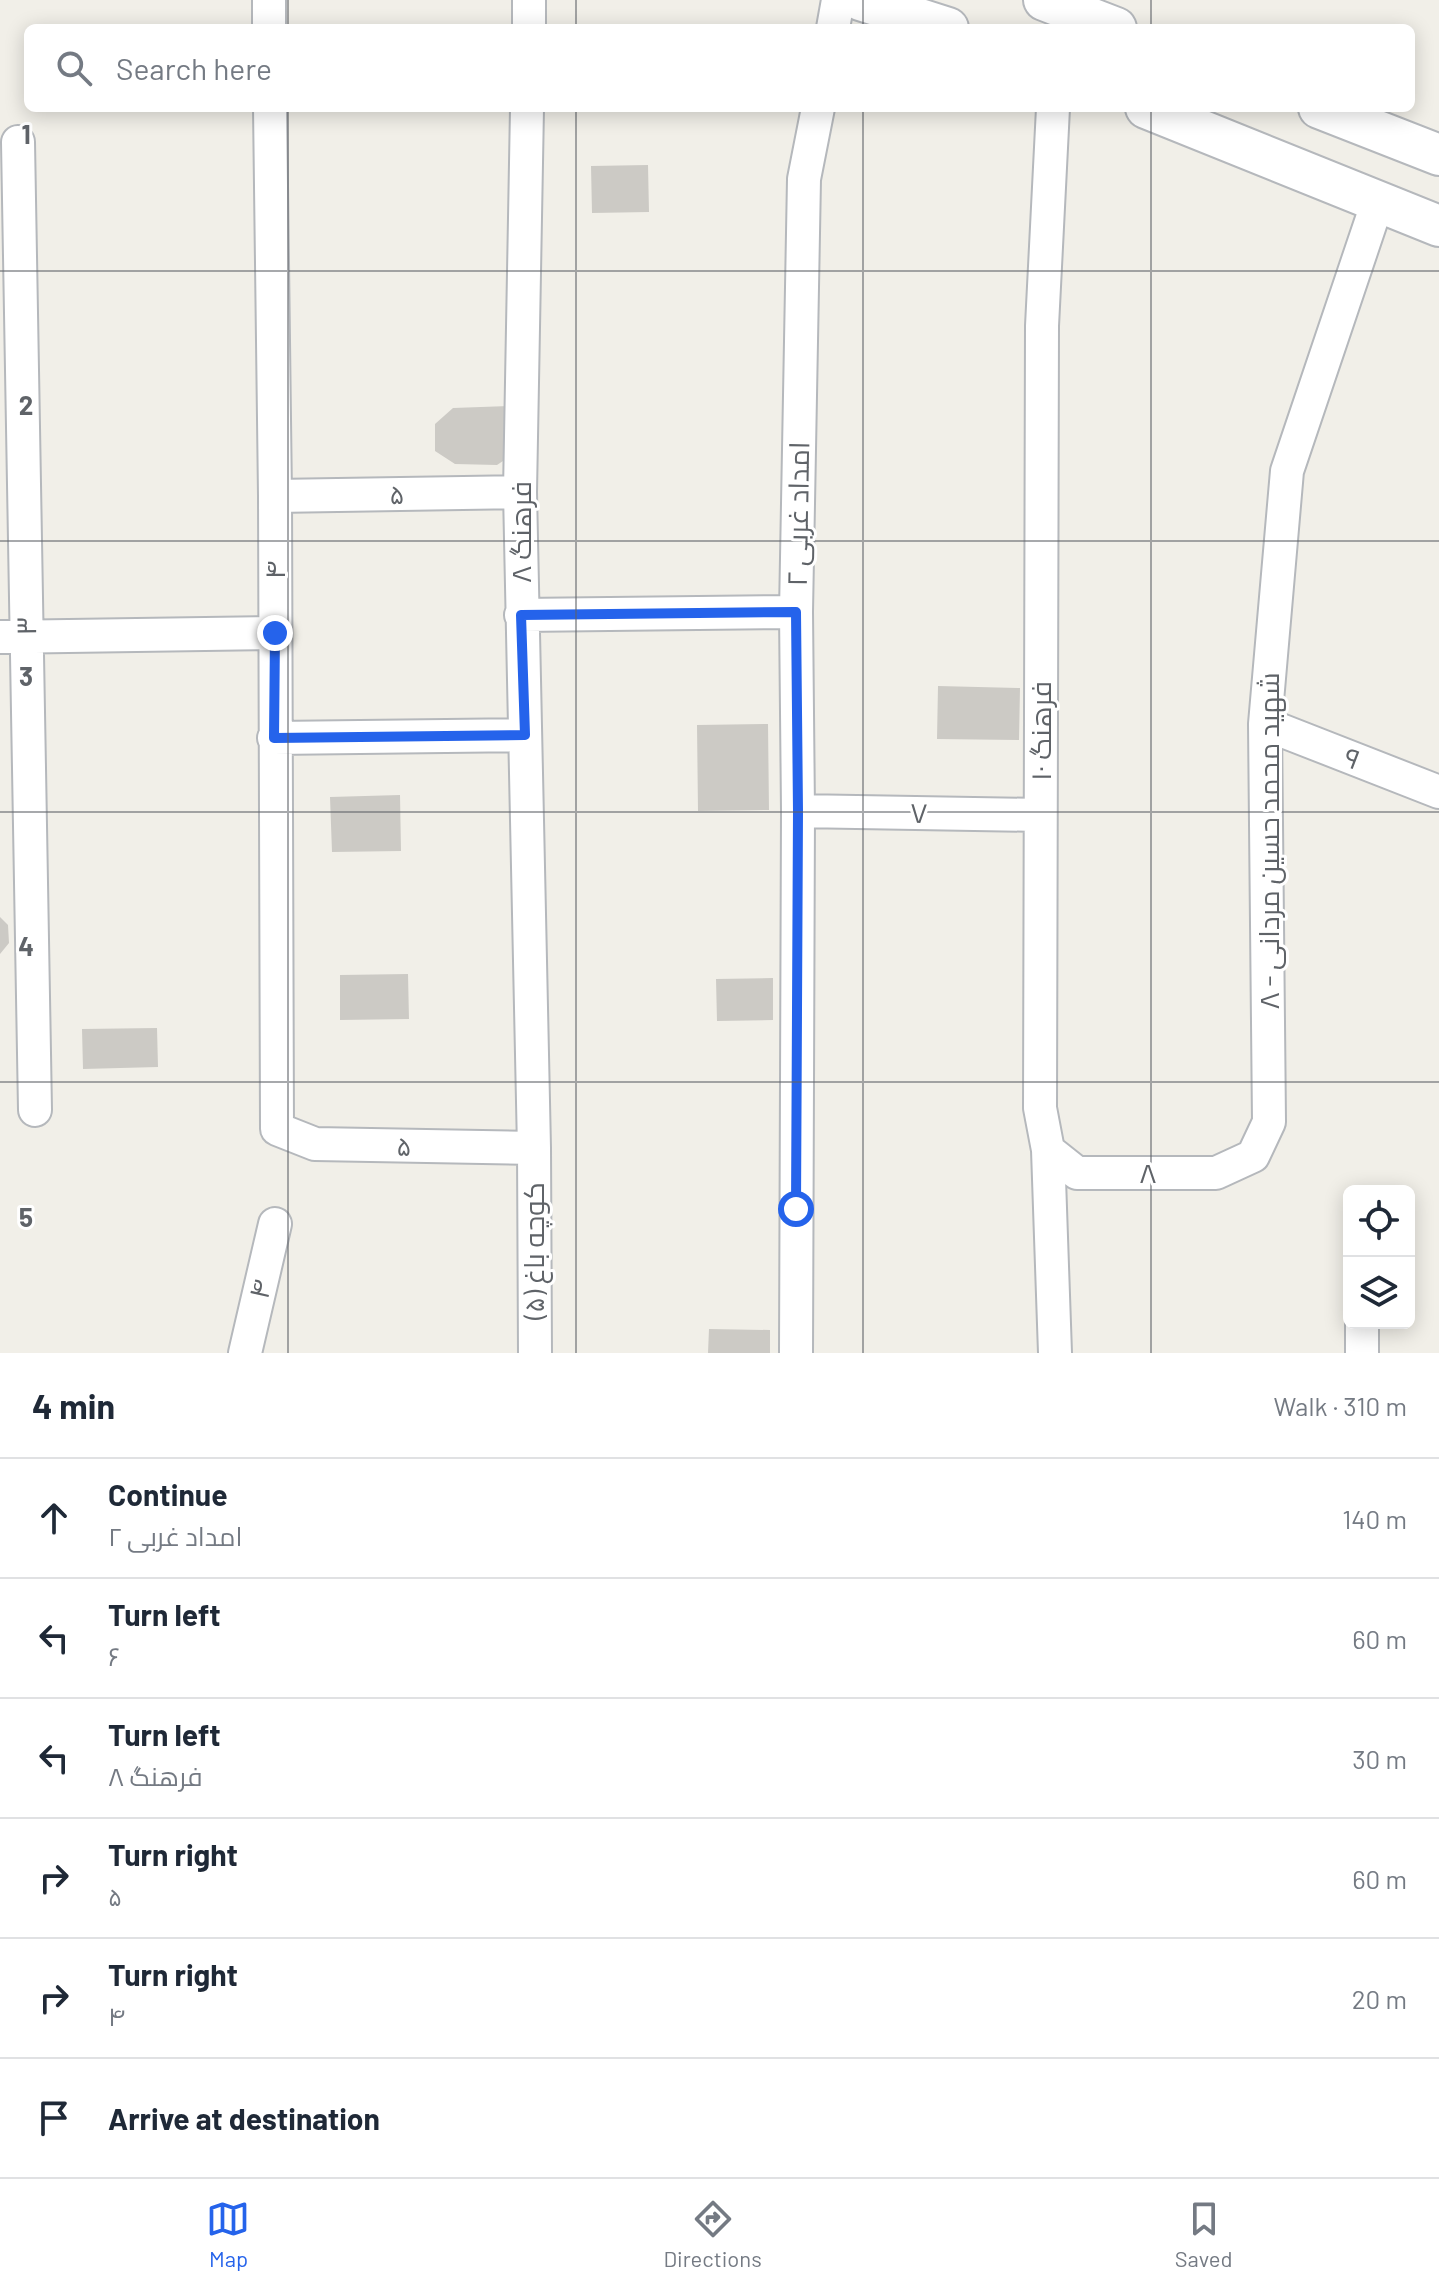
<!DOCTYPE html>
<meta charset="utf-8">
<style>
body{margin:0;font-family:Barlow,Cairo,sans-serif;background:#f2f2f3;color:#1f2937}
.controls{position:absolute;right:24px;bottom:24px;display:grid;overflow:hidden;border-radius:12px;box-shadow:0 4px 20px #0003}
.controls button{width:72px;height:72px;display:grid;place-items:center;padding:0;border:0;border-bottom:2px solid #e0e1e3;background:#fff;color:#1f2937;font:40px sans-serif}
.stop{position:absolute;width:24px;height:24px;margin:-18px;border:6px solid #2563eb;border-radius:50%;background:#fff}
.stop.end{background:#2563eb;border-color:#fff;box-shadow:0 2px 8px #0008}
.list{margin:0;padding:0;list-style:none}
h2{display:flex;justify-content:space-between;align-items:center;height:104px;margin:0;padding:0 32px;font-size:34px}
h2 small{font-size:26px;font-weight:400;color:#747a83}
.list li{display:grid;grid-template-columns:52px 1fr auto;gap:24px;align-items:center;box-sizing:border-box;height:120px;padding:0 32px;border-top:2px solid #e0e1e3}
.list b{display:block;font-size:30px;white-space:nowrap}
.list p{margin:0;font-size:26px;white-space:nowrap;color:#747a83}
.list em{font-size:26px;font-style:normal;color:#747a83}
.icon{flex:none;width:44px;height:44px;fill:none;stroke:currentColor;stroke-width:2;stroke-linecap:round;stroke-linejoin:round}
.map{position:relative;flex:none;width:1439px;height:1353px;overflow:hidden}
.search{position:absolute;background:#fff;box-shadow:0 4px 20px #0003;left:24px;right:24px;top:24px;height:88px;display:flex;align-items:center;gap:20px;box-sizing:border-box;padding:0 28px;border-radius:12px;color:#747a83;font-size:30px}
.sheet{height:824px;background:#fff}
nav{display:flex;justify-content:space-around;align-items:center;box-sizing:border-box;height:112px;border-top:2px solid #e0e1e3;background:#fff;font-size:22px;color:#747a83}
nav a{display:grid;justify-items:center;gap:4px}
nav .on{color:#2563eb}
.map>svg:first-child{display:block}
.building{fill:#cccac5}
.lines{fill:none;stroke-linecap:round;stroke-linejoin:round}
.minor-casing{stroke:#b5b8bc;stroke-width:36}
.tertiary-casing{stroke:#b5b8bc;stroke-width:44}
.minor{stroke:#fff;stroke-width:32}
.tertiary{stroke:#fff;stroke-width:40}
.route{stroke:#2563eb;stroke-width:10}
.grid{fill:none;stroke:#5f6368;stroke-width:2;stroke-opacity:0.55}
.labels{text-anchor:middle;stroke-width:6;stroke-linejoin:round;paint-order:stroke}
.street-label{font-size:28px;fill:#5f6368;stroke:#fff}
.grid-label{font-size:26px;text-anchor:middle;font-weight:bold;fill:#5f6368;stroke:#fff;stroke-width:6;stroke-linejoin:round;paint-order:stroke}
</style>
<div class="map">
<svg width="1439" height="1353" viewBox="0 0 1439 1353">
<rect width="100%" height="100%" fill="#f1efe8"/>
<path class="building" d="M 648,165 L 649,212 L 592,213 L 591,166 Z
M 509,406 L 509,457 L 497,465 L 455,464 L 435,451 L 435,424 L 453,408 Z
M 938,686 L 1020,688 L 1019,740 L 937,739 Z
M 768,724 L 769,810 L 698,811 L 697,725 Z
M 400,795 L 401,851 L 332,852 L 330,797 Z
M 0,917 L 8,925 L 9,943 L 0,954 Z
M 408,974 L 409,1019 L 340,1020 L 340,975 Z
M 773,978 L 773,1020 L 717,1021 L 716,979 Z
M 157,1028 L 158,1067 L 83,1069 L 82,1029 Z
M 709,1329 L 770,1330 L 770,1353 L 708,1353 Z"/>
<g class="lines">
<defs>
<path id="minor" d="M 269,0 L 269,28
M 529,28 L 529,0
M 833,28 L 838,0
M 270,108 L 275,496 L 277,1129 L 315,1144 L 534,1148
M 527,108 L 520,492 L 534,1148 L 535,1353
M 1053,108 L 1042,326 L 1040,1108 L 1048,1150 L 1055,1353
M 18,142 L 35,1110
M 275,496 L 520,492
M 521,615 L 796,612
M 0,637 L 275,633
M 1265,724 L 1439,792
M 274,738 L 525,735
M 798,811 L 1040,815
M 1048,1150 L 1077,1173 L 1216,1173 L 1253,1156 L 1269,1122 L 1265,724 L 1287,471 L 1378,201
M 1362,1323 L 1362,1353
M 245,1353 L 275,1224
M 796,1353 L 798,811 L 796,612 L 804,179 L 818,108"/>
<path id="tertiary" d="M 860,0 L 948,28
M 1044,0 L 1116,28
M 1146,108 L 1439,226
M 1319,108 L 1439,155"/>
</defs>
<use href="#minor" class="minor-casing"/>
<use href="#tertiary" class="tertiary-casing"/>
<use href="#minor" class="minor"/>
<use href="#tertiary" class="tertiary"/>
</g>
<g class="lines">
<path class="route" d="M 275,633 L 274,738 L 525,735 L 521,615 L 796,612 L 798,811 L 796,1209"/>
</g>
<path class="grid" d="M 288,0 L 288,28M 576,0 L 576,28M 863,0 L 863,28M 1151,0 L 1151,28M 288,108 L 288,1353M 576,108 L 576,1353M 863,108 L 863,1353M 1151,108 L 1151,1353M 0,271 L 1439,271M 0,541 L 1439,541M 0,812 L 1439,812M 0,1082 L 1439,1082"/>
<g class="labels">
<g class="street-label">
<text transform="translate(397 494) rotate(-1)" y="10">۵</text>
<text transform="translate(798 514) rotate(-89)" y="10">امداد غربی ۲</text>
<text transform="translate(521 532) rotate(-90)" y="10">فرهنگ ۸</text>
<text transform="translate(275 570) rotate(-90)" y="10">۴</text>
<text transform="translate(26 626) rotate(-91)" y="10">۳</text>
<text transform="translate(1041 731) rotate(-90)" y="10">فرهنگ ۱۰</text>
<text transform="translate(1352 758) rotate(21)" y="10">۹</text>
<text transform="translate(919 813) rotate(1)" y="10">۷</text>
<text transform="translate(1269 841) rotate(-90)" y="10">شهید محمد حسین مردانی - ۸</text>
<text transform="translate(404 1146) rotate(1)" y="10">۵</text>
<text x="1148" y="1183">۸</text>
<text transform="translate(534 1251) rotate(-90)" y="10">کوچه باغ (۵)</text>
<text transform="translate(260 1289) rotate(-77)" y="10">۴</text>
</g>
</g>
<g class="grid-label">
<text x="26" y="144">1</text>
<text x="26" y="415">2</text>
<text x="26" y="686">3</text>
<text x="26" y="956">4</text>
<text x="26" y="1227">5</text>
</g>
</svg>
<div class="controls">
<button><svg class="icon" aria-label="locate" viewBox="0 0 24 24"><circle cx="12" cy="12" r="6"/><path d="M12 2v4M12 18v4M2 12h4M18 12h4"/></svg></button>
<button><svg class="icon" aria-label="layers" viewBox="0 0 24 24"><path d="M12 4l9 5-9 5-9-5zM3 14l9 5 9-5"/></svg></button>
</div>
<div class="stop" style="left:796px;top:1209px"></div>
<div class="stop end" style="left:275px;top:633px"></div>
<div class="search"><svg class="icon" aria-label="search" viewBox="0 0 24 24"><circle cx="10" cy="10" r="6"/><path d="M15 15l6 6"/></svg>Search here</div>
</div>
<section class="sheet">
<h2>4 min<small>Walk · 310 m</small></h2>
<ul class="list">
<li><svg class="icon" aria-label="ahead" viewBox="0 0 24 24"><path d="M12 20V5M6 11l6-6 6 6"/></svg><div><b>Continue</b><p>امداد غربی ۲</p></div><em>140 m</em></li>
<li><svg class="icon" aria-label="left" viewBox="0 0 24 24"><path d="M17 20v-9H6M10 6l-5 5 5 5"/></svg><div><b>Turn left</b><p>۶</p></div><em>60 m</em></li>
<li><svg class="icon" aria-label="left" viewBox="0 0 24 24"><path d="M17 20v-9H6M10 6l-5 5 5 5"/></svg><div><b>Turn left</b><p>فرهنگ ۸</p></div><em>30 m</em></li>
<li><svg class="icon" aria-label="right" viewBox="0 0 24 24"><path d="M7 20v-9h11M14 6l5 5-5 5"/></svg><div><b>Turn right</b><p>۵</p></div><em>60 m</em></li>
<li><svg class="icon" aria-label="right" viewBox="0 0 24 24"><path d="M7 20v-9h11M14 6l5 5-5 5"/></svg><div><b>Turn right</b><p>۴</p></div><em>20 m</em></li>
<li><svg class="icon" aria-label="arrive" viewBox="0 0 24 24"><path d="M6 21V4h12l-3 4 3 4H6"/></svg><div><b>Arrive at destination</b></div></li>
</ul>
</section>
<nav>
<a class="on"><svg class="icon" aria-label="map" viewBox="0 0 24 24"><path d="M3 6l6-2 6 2 6-2v14l-6 2-6-2-6 2zM9 4v14M15 6v14"/></svg>Map</a>
<a><svg class="icon" aria-label="directions" viewBox="0 0 24 24"><path d="M12 3l9 9-9 9-9-9zM9 14v-3h6M13 9l2 2-2 2"/></svg>Directions</a>
<a><svg class="icon" aria-label="saved" viewBox="0 0 24 24"><path d="M7 4h10v16l-5-4-5 4z"/></svg>Saved</a>
</nav>
